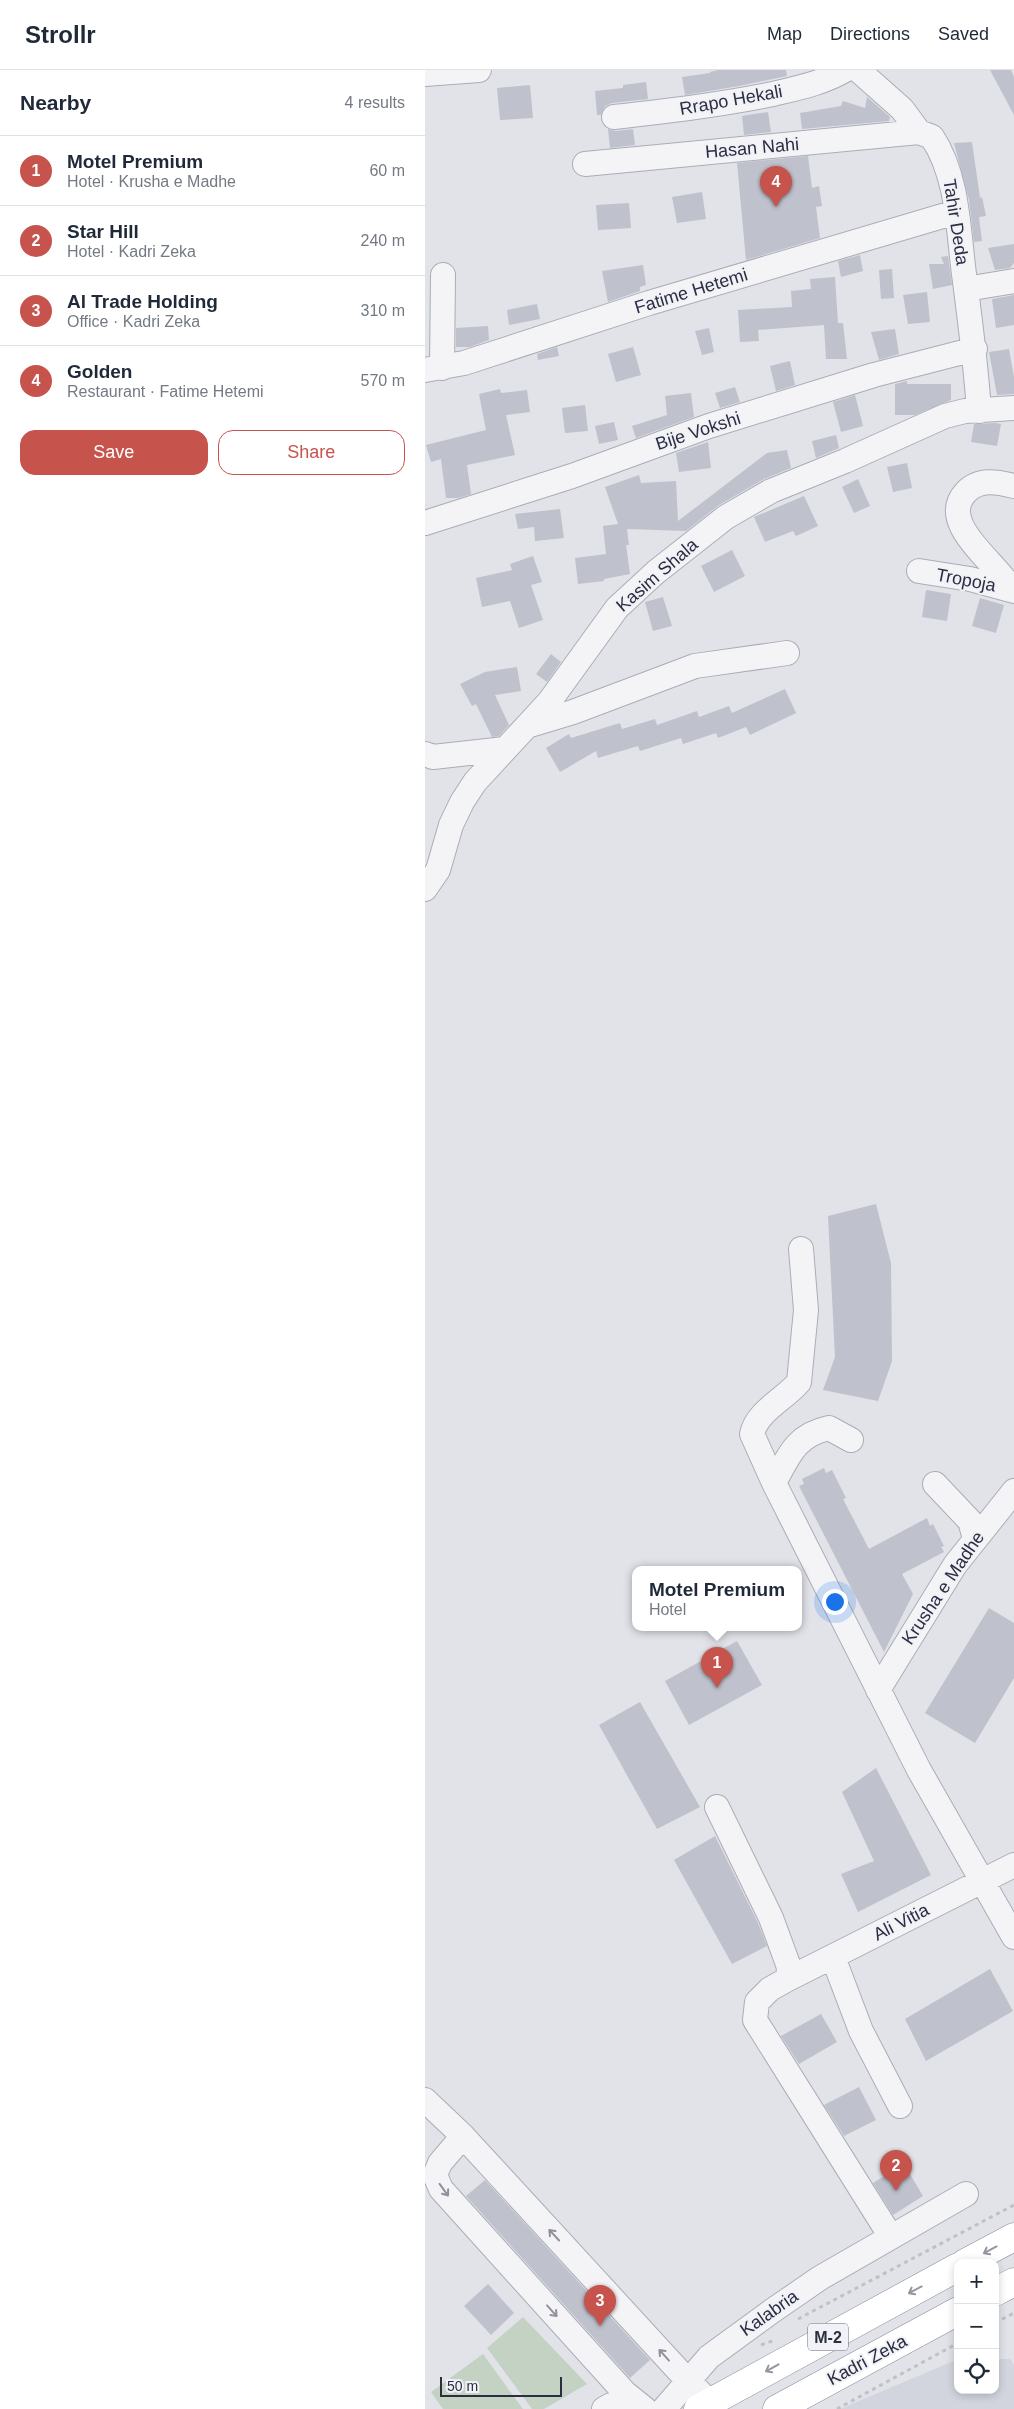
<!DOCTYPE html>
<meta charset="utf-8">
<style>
body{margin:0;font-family:Arial,sans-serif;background:#f2f2f3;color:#1f2937}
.controls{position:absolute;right:15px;bottom:15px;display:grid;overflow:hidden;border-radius:10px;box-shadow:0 2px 8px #0003}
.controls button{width:45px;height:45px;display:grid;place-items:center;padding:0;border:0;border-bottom:1px solid #e0e1e3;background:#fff;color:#1f2937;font:25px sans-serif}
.scale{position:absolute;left:15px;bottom:12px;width:122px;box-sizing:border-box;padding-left:5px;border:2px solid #2a2e40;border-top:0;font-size:14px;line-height:18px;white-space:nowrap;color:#2a2e40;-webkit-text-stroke:4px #f1f2f7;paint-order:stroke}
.you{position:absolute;left:409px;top:1531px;width:18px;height:18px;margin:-12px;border:4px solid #fff;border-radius:50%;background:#1a73e8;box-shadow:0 0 0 8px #1a73e833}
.badge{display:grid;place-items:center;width:32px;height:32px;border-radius:50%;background:#c7534d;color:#fff;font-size:16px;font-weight:700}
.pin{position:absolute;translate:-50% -41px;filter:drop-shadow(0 1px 2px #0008)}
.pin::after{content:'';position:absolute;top:26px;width:18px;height:15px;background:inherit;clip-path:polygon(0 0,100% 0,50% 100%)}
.popup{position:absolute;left:207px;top:1496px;width:170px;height:65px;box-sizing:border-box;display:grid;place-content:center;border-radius:10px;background:#fff;filter:drop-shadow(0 1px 4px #0005);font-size:16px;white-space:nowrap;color:#747a83}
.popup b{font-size:19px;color:#1f2937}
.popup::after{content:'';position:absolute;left:50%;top:100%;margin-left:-10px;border:10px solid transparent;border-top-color:#fff}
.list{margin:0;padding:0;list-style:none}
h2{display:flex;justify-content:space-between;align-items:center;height:65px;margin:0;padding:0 20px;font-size:21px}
h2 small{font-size:16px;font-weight:400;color:#747a83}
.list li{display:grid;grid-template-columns:32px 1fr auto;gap:15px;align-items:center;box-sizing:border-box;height:70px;padding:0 20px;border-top:1px solid #e0e1e3}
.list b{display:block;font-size:19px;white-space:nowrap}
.list p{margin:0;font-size:16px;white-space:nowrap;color:#747a83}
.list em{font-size:16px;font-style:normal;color:#747a83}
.actions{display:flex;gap:10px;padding:15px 20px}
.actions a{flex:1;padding:11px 0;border:1px solid #c7534d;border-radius:15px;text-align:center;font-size:18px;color:#c7534d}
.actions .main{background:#c7534d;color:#fff}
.icon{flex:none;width:28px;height:28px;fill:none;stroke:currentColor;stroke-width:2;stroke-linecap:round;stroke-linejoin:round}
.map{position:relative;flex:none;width:589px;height:2339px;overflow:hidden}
header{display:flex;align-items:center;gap:30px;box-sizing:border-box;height:70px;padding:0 25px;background:#fff;border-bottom:1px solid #e0e1e3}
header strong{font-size:24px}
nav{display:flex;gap:28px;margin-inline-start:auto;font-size:18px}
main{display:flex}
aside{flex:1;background:#fff}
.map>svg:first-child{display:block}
.built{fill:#d3d5de}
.green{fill:#c4d2c3}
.building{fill:#bfc1cc}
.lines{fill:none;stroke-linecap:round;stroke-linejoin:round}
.minor-casing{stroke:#aaadb6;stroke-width:26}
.highway-casing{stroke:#898d9f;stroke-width:29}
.path{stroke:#bfc1c7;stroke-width:3;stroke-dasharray:4 4;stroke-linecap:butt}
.minor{stroke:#f4f4f7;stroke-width:24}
.highway{stroke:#fff;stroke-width:28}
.oneway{stroke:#8f919c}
.oneway2{stroke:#9496a0}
.labels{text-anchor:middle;stroke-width:4;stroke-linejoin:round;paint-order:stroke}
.shield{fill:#f1f2f7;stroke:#666977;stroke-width:1}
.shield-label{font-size:16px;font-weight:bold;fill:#2a2e40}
.street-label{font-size:18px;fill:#2a2e40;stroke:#f1f2f7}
</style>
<header>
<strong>Strollr</strong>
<nav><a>Map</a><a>Directions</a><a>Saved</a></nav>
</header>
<main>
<aside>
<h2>Nearby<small>4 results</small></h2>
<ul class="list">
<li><span class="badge">1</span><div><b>Motel Premium</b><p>Hotel · Krusha e Madhe</p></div><em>60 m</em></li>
<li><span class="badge">2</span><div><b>Star Hill</b><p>Hotel · Kadri Zeka</p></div><em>240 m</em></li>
<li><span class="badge">3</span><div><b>Al Trade Holding</b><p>Office · Kadri Zeka</p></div><em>310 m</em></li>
<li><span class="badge">4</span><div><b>Golden</b><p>Restaurant · Fatime Hetemi</p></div><em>570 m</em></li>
</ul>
<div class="actions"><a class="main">Save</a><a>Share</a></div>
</aside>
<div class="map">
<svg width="589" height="2339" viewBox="0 0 589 2339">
<rect width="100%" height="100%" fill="#e1e3e9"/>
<path class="built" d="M 570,2289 L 585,2289 L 589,2295 L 589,2339 L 415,2339 L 531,2290 L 533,2320 L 570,2320 Z"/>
<path class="green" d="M 98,2247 L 162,2314 L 119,2339 L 107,2339 L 62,2278 Z
M 58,2284 L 98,2339 L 18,2339 L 6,2322 Z"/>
<path class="building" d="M 293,0 L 361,0 L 362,6 L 314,16 L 260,25 L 257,7 L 285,3 L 285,2 Z
M 565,0 L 586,0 L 589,7 L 589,45 Z
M 221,12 L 223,29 L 187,33 L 180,36 L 176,45 L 172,45 L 170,21 L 198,18 L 198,15 Z
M 105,15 L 108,48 L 75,50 L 72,18 Z
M 442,27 L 465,47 L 464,51 L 377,59 L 375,43 L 416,36 L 418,31 L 440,38 Z
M 343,42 L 346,62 L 319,65 L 317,46 Z
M 183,59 L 191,61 L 208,59 L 210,75 L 185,78 Z
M 547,72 L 555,128 L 557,127 L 561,146 L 554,147 L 557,171 L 549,172 L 544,130 L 529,73 Z
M 383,86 L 387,118 L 394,116 L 397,136 L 391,137 L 395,168 L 321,190 L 312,93 Z
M 277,122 L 281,149 L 252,153 L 247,127 Z
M 204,133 L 206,158 L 173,160 L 171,135 Z
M 589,174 L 589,193 L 585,198 L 570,200 L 563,178 Z
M 435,185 L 438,201 L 416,207 L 413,191 Z
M 523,186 L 527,215 L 508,219 L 504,194 L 519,194 L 516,187 Z
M 218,195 L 221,215 L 215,217 L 215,221 L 183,232 L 177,201 Z
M 467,199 L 469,228 L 456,229 L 454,200 Z
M 410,207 L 413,253 L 418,253 L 422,289 L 401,289 L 399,255 L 333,260 L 334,271 L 315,272 L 313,240 L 367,237 L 366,221 L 386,219 L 385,209 Z
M 502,222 L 505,252 L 483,254 L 478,225 Z
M 589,225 L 589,255 L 571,258 L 567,229 Z
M 112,234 L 115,249 L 84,255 L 82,240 Z
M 63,256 L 64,270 L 45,277 L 31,277 L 31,258 Z
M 284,258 L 289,282 L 277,285 L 270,261 Z
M 470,259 L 474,284 L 454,290 L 446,262 Z
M 132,277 L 134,286 L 113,290 L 112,284 Z
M 208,277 L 216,305 L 191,312 L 183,284 Z
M 584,279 L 589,307 L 589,324 L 572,325 L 564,282 Z
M 365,291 L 370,315 L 351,321 L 345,296 Z
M 482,311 L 482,314 L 526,314 L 526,330 L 490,345 L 470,345 L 470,314 Z
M 310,317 L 315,332 L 295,338 L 290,323 Z
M 75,319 L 76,323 L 102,320 L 105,342 L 81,345 L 90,385 L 42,395 L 46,424 L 34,428 L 21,428 L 16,389 L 6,392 L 1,375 L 61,360 L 54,324 Z
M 266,323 L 269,347 L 211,368 L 207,356 L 242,345 L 240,326 Z
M 430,325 L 438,356 L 416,362 L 408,332 Z
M 160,335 L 163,361 L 140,363 L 137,338 Z
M 189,352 L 193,370 L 174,374 L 170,356 Z
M 571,353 L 576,354 L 572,376 L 546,372 L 549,354 Z
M 411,365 L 414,378 L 391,388 L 387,371 Z
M 283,372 L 286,398 L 254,402 L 251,383 Z
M 362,380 L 366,398 L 339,409 L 294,435 L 261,461 L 202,459 L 204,475 L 201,475 L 205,504 L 179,509 L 179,511 L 153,514 L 150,488 L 181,484 L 178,456 L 193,454 L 180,417 L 214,405 L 216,413 L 251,411 L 253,451 L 342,383 Z
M 482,393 L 487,418 L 468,422 L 462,397 Z
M 433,409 L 445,436 L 429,443 L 417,417 Z
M 379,426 L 393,456 L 371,466 L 368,461 L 340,472 L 329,447 Z
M 135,439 L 139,468 L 110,471 L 109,457 L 93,459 L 90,444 Z
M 307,480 L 320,506 L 289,522 L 276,496 Z
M 108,486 L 117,512 L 106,515 L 118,550 L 94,558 L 85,531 L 57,537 L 51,508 L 87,500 L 85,494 Z
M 501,520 L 526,524 L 522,551 L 497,547 Z
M 238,527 L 247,556 L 228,561 L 220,532 Z
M 555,528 L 579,535 L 571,563 L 547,556 Z
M 126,584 L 136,592 L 122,612 L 111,604 Z
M 92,597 L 96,621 L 70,625 L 84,655 L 74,666 L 67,667 L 51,634 L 47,636 L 35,614 L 60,602 Z
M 360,619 L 371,643 L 325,665 L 321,657 L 293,668 L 291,663 L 258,674 L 256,668 L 215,681 L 213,676 L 173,688 L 171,681 L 135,702 L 121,678 L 144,664 L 146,668 L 195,653 L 197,659 L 230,649 L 232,655 L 272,641 L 274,647 L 304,636 L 307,643 Z
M 451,1134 L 466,1193 L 467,1291 L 453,1331 L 398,1320 L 410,1287 L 403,1146 Z
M 399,1398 L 401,1403 L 407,1400 L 421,1428 L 418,1429 L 444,1479 L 502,1448 L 505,1456 L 508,1454 L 519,1476 L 516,1477 L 519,1482 L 477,1504 L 488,1524 L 459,1582 L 374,1416 L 379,1414 L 377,1409 Z
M 564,1538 L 589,1553 L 589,1608 L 550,1673 L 500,1643 Z
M 312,1571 L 337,1615 L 264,1655 L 240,1611 Z
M 215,1632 L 275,1737 L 232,1759 L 174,1655 Z
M 451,1698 L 506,1805 L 433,1842 L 416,1804 L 449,1791 L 417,1722 Z
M 290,1766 L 333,1853 L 342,1876 L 307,1894 L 249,1790 Z
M 565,1899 L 588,1941 L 501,1991 L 480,1949 Z
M 396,1944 L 412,1972 L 374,1994 L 356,1966 Z
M 434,2017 L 451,2050 L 419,2066 L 399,2035 Z
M 479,2094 L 498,2126 L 468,2145 L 448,2113 Z
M 60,2110 L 225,2290 L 205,2308 L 41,2126 Z
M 63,2214 L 89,2243 L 66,2265 L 39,2236 Z"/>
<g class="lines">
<defs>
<path id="minor" d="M 433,0 L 477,39 L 494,62 L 507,67 C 533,106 533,158 539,204 C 545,250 551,295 554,341
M 0,4 L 54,0
M 189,47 C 242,41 295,35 348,24 C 373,18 398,13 420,0
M 160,94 L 494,62
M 541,219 L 589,211
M 17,298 L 18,205
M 0,300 L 39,293 L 224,233 L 531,142
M 0,453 L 147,406 L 284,356 L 449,305 L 550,279
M 494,501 L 545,509 L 589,521
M 586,519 C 574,494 511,454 541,422 C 554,408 573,412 589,416
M 105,655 L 148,642 L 270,596 L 362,583
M 0,684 L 8,687 L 80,679
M 0,819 L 13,800 L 26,755 L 37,732 L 50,712 L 124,632 L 192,538 L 231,502 L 301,447 L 346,421 L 420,391 L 520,346 L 540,341 L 589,338
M 376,1179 L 381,1240 L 374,1312 C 360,1329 332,1341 327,1364 L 349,1413 L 494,1700 L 589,1867
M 349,1413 C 364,1385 371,1365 404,1358 L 426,1370
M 510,1414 L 545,1451 L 550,1468
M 453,1620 L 530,1495 L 589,1421
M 292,1737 L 346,1848 L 364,1897 L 363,1909
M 408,1887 L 436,1961 L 475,2036
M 0,2030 L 38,2066 L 264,2312 L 285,2332
M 38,2066 L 15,2093 L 10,2105 L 16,2119 L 200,2323 L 220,2339
M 466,2167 L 330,1950 L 332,1932 L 345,1919 L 363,1909 L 589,1795
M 179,2339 L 186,2335 L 190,2339
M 239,2339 L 284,2287 L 347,2241 L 395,2208 L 541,2124"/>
<path id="highway" d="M 540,2193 L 589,2167
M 570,2222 L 589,2212
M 273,2339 L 533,2197
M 352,2339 L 533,2241"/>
</defs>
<use href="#minor" class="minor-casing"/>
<use href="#highway" class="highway-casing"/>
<path class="path" d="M 373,2249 L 589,2135
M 570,2253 L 589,2243
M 336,2275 L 350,2270
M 412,2339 L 533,2273"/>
<use href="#minor" class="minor"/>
<use href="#highway" class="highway"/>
</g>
<defs><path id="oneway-shaft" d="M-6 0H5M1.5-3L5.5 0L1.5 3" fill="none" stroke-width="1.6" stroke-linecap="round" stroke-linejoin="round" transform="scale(1.25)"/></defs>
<g class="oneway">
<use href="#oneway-shaft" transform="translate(19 2120) rotate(54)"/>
<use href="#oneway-shaft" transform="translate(129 2165) rotate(-133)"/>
<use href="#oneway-shaft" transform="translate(127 2241) rotate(48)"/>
<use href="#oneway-shaft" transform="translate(239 2285) rotate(-132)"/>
</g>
<g class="oneway2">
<use href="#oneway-shaft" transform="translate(565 2180) rotate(152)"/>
<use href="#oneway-shaft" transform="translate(490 2220) rotate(152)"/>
<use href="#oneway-shaft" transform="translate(347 2298) rotate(151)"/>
</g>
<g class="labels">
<rect class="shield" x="383" y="2253.5" width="40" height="27" rx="4"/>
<g class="shield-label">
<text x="403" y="2273">M-2</text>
</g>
<g class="street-label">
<text transform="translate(306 30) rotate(-10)" y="6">Rrapo Hekali</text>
<text transform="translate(327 78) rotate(-5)" y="6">Hasan Nahi</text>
<text transform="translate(531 152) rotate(81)" y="6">Tahir Deda</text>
<text transform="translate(266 221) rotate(-17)" y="6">Fatime Hetemi</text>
<text transform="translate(273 361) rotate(-18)" y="6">Bije Vokshi</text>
<text transform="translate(232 505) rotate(-41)" y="6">Kasim Shala</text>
<text transform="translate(541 510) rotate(11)" y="6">Tropoja</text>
<text transform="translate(518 1518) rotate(-56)" y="6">Krusha e Madhe</text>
<text transform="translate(476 1852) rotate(-27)" y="6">Ali Vitia</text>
<text transform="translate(344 2243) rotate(-35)" y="6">Kalabria</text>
<text transform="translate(442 2290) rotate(-28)" y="6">Kadri Zeka</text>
</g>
</g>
</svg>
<div class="controls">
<button>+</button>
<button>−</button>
<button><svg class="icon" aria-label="locate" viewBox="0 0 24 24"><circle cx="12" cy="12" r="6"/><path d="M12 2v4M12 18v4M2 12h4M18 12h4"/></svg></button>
</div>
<div class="scale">50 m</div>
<div class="you"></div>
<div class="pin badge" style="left:292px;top:1618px">1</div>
<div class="popup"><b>Motel Premium</b>Hotel</div>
<div class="pin badge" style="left:471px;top:2121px">2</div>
<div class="pin badge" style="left:175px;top:2256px">3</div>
<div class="pin badge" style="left:351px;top:137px">4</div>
</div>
</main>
